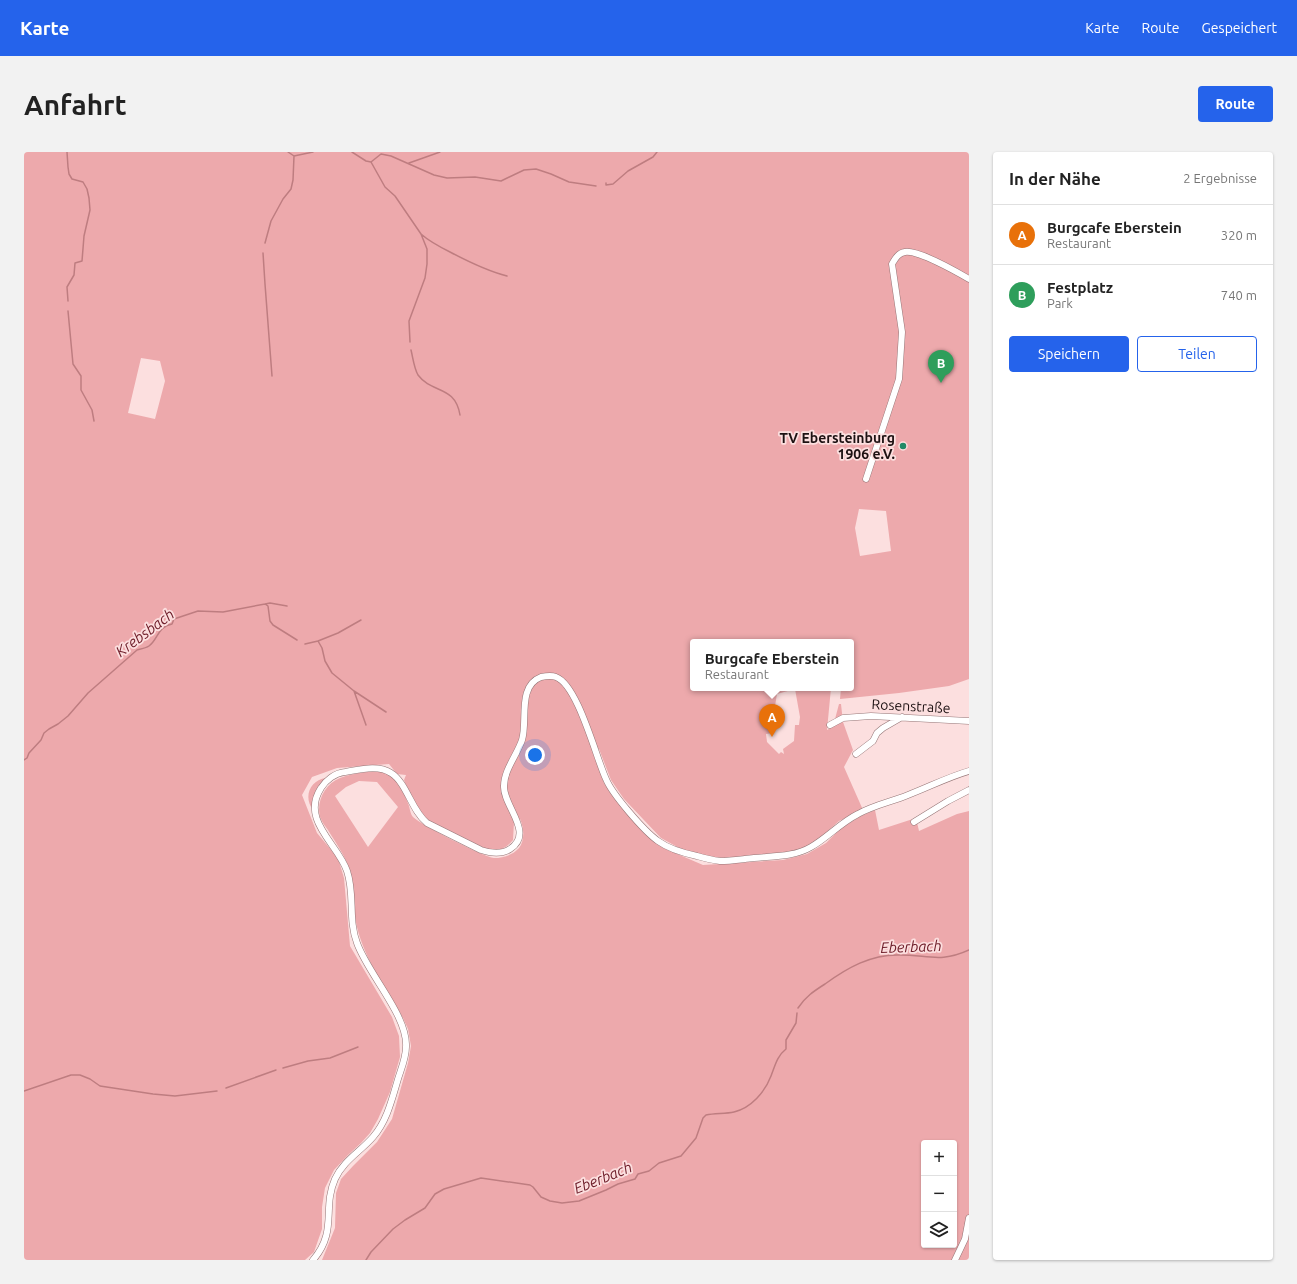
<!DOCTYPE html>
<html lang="de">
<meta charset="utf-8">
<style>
body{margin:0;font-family:Ubuntu,sans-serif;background:#f2f2f2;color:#222}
.controls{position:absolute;right:12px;bottom:12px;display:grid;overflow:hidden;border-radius:4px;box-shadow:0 1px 3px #0004}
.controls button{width:36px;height:36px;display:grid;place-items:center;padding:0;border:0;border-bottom:1px solid #e0e0e0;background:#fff;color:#222;font:20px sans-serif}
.you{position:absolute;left:511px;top:603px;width:14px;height:14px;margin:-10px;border:3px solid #fff;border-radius:50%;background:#1a73e8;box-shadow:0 0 0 6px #1a73e833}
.badge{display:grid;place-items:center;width:26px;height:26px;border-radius:50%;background:#2563eb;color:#fff;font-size:13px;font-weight:700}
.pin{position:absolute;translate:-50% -33px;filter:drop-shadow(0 1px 2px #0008)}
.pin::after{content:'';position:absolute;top:21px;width:14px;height:12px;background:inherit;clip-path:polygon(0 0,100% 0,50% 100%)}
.popup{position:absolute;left:666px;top:487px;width:164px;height:52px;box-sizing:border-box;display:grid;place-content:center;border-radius:4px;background:#fff;filter:drop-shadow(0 1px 3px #0005);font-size:13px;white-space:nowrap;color:#767676}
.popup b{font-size:15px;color:#222}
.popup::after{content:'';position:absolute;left:50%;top:100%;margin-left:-8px;border:8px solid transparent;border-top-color:#fff}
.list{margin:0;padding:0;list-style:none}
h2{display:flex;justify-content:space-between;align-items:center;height:52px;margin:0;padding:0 16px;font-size:17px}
h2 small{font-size:13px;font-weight:400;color:#767676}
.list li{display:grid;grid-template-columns:26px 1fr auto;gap:12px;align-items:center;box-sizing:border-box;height:60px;padding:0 16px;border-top:1px solid #e0e0e0}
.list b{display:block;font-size:15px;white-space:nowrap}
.list p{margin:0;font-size:13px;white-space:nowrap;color:#767676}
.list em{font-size:13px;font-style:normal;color:#767676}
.actions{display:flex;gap:8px;padding:12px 16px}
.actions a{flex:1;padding:9px 0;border:1px solid #2563eb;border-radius:4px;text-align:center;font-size:14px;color:#2563eb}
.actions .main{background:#2563eb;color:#fff}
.icon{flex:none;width:22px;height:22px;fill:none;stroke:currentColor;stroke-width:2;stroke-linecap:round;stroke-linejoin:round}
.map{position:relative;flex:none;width:945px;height:1108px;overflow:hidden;border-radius:4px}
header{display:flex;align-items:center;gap:24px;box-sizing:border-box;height:56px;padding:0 20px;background:#2563eb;color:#fff}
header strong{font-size:19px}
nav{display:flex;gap:22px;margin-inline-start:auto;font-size:14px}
.intro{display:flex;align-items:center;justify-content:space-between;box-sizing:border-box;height:96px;padding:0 24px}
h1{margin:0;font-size:28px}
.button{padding:10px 18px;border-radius:4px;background:#2563eb;color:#fff;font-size:14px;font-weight:700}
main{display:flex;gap:24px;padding:0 24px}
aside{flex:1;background:#fff;border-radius:4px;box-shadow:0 1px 3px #0004}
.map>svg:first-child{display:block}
.green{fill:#eda9ac;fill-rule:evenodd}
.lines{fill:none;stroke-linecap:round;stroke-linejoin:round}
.stream{stroke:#be7d80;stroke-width:1.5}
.minor-casing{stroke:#957576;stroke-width:7}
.minor{stroke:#fff;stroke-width:6}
.poi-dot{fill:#1f8a67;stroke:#fcdfdf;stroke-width:1.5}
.labels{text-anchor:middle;stroke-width:3.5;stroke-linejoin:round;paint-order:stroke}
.poi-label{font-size:14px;font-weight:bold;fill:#1d1112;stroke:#fcdfdf;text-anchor:end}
.street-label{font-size:14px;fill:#1d1112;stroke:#fcdfdf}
.water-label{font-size:15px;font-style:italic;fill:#70202c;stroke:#fcdfdf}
</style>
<header>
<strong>Karte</strong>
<nav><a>Karte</a><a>Route</a><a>Gespeichert</a></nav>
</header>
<div class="intro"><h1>Anfahrt</h1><a class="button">Route</a></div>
<main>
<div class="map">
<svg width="945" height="1108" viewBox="0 0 945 1108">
<rect width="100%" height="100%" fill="#fcdfdf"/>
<path class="green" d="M 0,0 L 945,0 L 945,527 L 925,534 L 875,541 L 816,547 L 817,536 L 827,536 L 827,490 L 669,490 L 669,536 L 807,536 L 803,578 L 812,573 L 811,567 L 815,552 L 817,552 L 819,570 L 829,598 L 820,615 L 839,658 L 815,669 L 796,686 L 778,697 L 762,701 L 707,706 L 686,705 L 659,698 L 637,686 L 600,647 L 587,628 L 575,597 L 568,596 L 580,631 L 590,646 L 619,679 L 644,698 L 679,713 L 759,708 L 783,702 L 802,691 L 816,677 L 837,664 L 851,658 L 855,678 L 892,666 L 895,679 L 933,662 L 945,659 L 945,1108 L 298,1108 L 311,1076 L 312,1041 L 317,1027 L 329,1014 L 353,990 L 368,967 L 384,911 L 387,894 L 384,877 L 379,866 C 362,837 341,808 333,775 C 328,756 331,737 326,718 C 321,704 312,691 304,678 C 301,674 298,670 296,665 C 292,649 301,632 316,626 C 326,622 354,616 364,622 C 375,629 381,642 385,654 C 386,658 387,663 389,665 C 397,673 460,705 470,706 C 479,706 489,703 495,696 C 501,688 500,676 496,667 L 490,670 L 489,688 C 483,695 477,699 468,698 C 459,698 412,674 403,668 C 396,662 383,637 380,628 L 382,623 L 373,622 L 365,612 L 313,616 L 288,625 L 278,643 L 293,681 L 314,706 L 320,726 L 326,794 L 368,865 L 375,884 L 376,905 L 366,940 L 354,967 L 346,981 L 337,991 L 324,1003 L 310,1018 L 301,1036 L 298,1055 L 298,1077 L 290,1100 L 281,1108 L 0,1108 ZM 117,206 L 136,209 L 141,229 L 131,267 L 104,261 ZM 835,357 L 862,359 L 867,399 L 836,404 L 831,376 ZM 771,537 L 776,565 L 775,573 L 771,573 L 770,589 L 759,597 L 760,602 L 757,600 L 755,602 L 743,590 L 742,582 L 749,581 L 748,579 L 757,566 L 751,554 L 753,542 ZM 335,629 L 353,630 L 374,655 L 344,695 L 311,644 L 322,635 ZM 900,991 L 930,991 L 930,1093 L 900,1093 Z
M 302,626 L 289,658 C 279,645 286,628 302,626 Z"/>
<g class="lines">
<path class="stream" d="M 43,0 L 44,15 L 45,22 L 48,27 L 59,30 L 63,37 L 65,46 L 66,58 L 60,84 L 58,109 L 51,111 L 50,123 L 43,135 L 44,149
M 264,0 L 270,4 L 289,0
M 328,0 L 342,9 L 347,10 L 357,2 L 367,4 L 410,23 L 423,26 L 451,25 L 477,29 L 500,18 L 512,17 L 527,22 L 545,30 L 572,34
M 347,10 L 361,35 L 371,44 L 397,82 L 403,97 L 403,112 L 401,126 L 385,169 L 386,190
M 385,11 L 416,0
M 582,31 L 582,33 L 589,32 L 604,19 L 629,5 L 633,0
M 397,82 C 406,90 416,95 426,100 C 445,110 463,119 483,124
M 241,91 L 247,69 L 259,47 L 267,37 L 269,28 L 270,4
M 239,101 L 241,132 L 248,224
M 44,159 L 49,212 L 57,224 L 57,238 L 68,258 L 70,269
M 387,198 C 389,206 390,216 394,223 C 408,242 431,233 436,263
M 241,452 L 246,451 L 263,454
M 294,489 L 314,481 L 337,468
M 281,492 L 294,489 L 298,496 L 301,509 L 308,521 L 330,539 L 342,573
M 330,539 L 362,560
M 0,608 L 3,606 L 5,601 L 17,588 L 20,581 L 25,577 L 34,572 L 44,564 L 64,541 L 113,498 C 117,497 122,496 125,494 C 134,488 133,475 148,472 L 150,467 L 174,459 L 199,460 L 241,452 L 244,454 L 246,469 L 249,473 L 273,488
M 774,856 C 781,845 790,839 801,832 C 823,816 847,802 876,803 C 904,803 917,811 945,798
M 259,916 L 284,909 L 306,906 L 334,895
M 202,936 L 252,918
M 0,939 L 47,923 L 56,923 L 66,927 L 76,934 L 129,942 L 151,944 L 193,939
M 342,1108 L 347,1100 L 369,1077 L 381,1068 L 401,1056 L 411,1042 L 420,1037 L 457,1026 L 506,1033 L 509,1035 L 517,1045 L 526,1049 L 538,1051 L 555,1049 L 582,1038 L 594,1032 L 611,1027 L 614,1022 L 625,1019 L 635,1011 L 657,1004 L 672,986 L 679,966 L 682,963 C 691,961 701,962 710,960 C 727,956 741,940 747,924 C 751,914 753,904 762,897 L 762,888 L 772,871 L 773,861"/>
<defs>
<path id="minor" d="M 842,327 L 875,227 L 878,180 L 868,112 C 871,107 874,101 881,100 C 894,98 933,120 945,127
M 806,573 L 819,566 L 847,564 L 945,569
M 832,602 L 849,589 L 853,581 L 859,576 L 878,565
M 890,670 L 924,649 L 945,638
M 289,1108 C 314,1079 298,1056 311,1027 C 319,1009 337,999 349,985 C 363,969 368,947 374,927 C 377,917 382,906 382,895 C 384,864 344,822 333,791 C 324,768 331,742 323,719 C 314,692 276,668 297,636 C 302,628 311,621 321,620 C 334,618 354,612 367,621 C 383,631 387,658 403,671 L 457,698 C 466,701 477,703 486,697 C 511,681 479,654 480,634 C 480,618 493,603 498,588 C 504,569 493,534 517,525 C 522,524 527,523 532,525 C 554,533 572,606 582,627 C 588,642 620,679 634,689 C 645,697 659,701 673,704 C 680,706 688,708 696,709 C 707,709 719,707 730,706 C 749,704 770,705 787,695 C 803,686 816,671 834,662 C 850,653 867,650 884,643 C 905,635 924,625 945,619
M 931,1108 L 941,1087 L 945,1066"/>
</defs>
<use href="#minor" class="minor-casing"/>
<use href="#minor" class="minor"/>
</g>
<circle class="poi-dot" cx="879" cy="294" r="4"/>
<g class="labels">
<g class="poi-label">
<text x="871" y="291">TV Ebersteinburg<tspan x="871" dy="16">1906 e.V.</tspan></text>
</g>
<g class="street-label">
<text transform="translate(887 554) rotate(3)" y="5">Rosenstraße</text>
</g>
<g class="water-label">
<text transform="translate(121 481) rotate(-37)" y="5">Krebsbach</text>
<text transform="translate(887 795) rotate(-2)" y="5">Eberbach</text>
<text transform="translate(579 1026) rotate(-22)" y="5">Eberbach</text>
</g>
</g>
</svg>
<div class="controls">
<button>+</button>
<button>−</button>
<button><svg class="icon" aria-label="layers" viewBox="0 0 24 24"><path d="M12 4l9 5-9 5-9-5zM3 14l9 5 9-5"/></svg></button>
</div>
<div class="you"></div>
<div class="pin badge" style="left:748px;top:585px;background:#e8710a">A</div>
<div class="popup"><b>Burgcafe Eberstein</b>Restaurant</div>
<div class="pin badge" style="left:917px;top:231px;background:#2e9e5b">B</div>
</div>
<aside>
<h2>In der Nähe<small>2 Ergebnisse</small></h2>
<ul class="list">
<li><span class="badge" style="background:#e8710a">A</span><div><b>Burgcafe Eberstein</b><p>Restaurant</p></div><em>320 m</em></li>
<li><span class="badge" style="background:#2e9e5b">B</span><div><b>Festplatz</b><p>Park</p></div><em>740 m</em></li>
</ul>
<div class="actions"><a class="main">Speichern</a><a>Teilen</a></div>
</aside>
</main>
